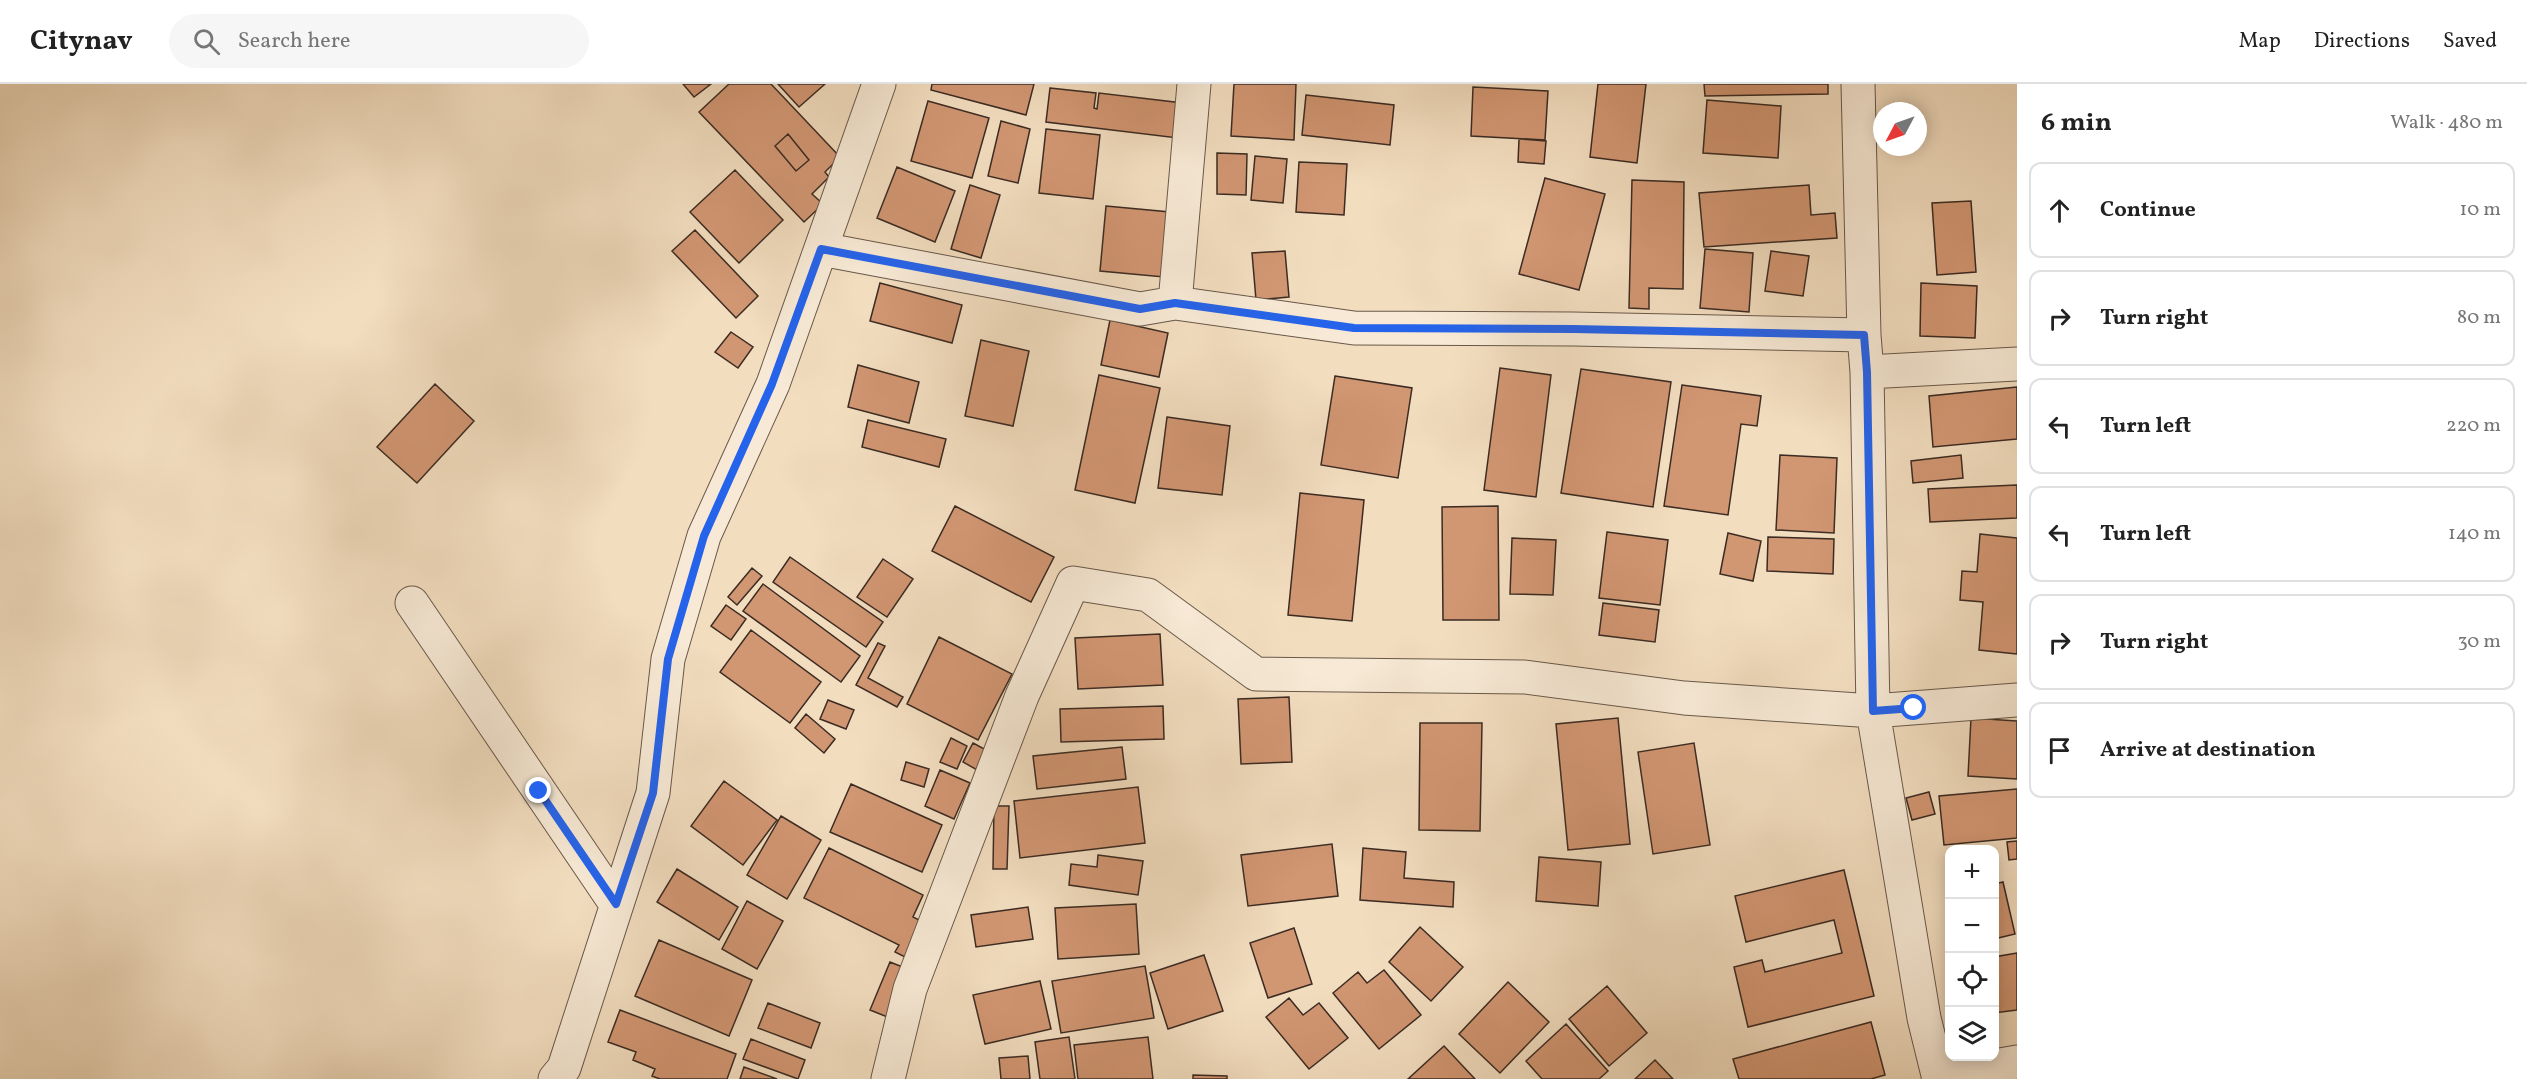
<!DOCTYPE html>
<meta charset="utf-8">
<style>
body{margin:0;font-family:Vollkorn,serif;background:#f6f6f6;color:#222}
.controls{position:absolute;right:18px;bottom:18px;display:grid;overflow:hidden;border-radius:12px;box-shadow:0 3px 15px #0003}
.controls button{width:54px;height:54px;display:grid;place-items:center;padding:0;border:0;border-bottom:2px solid #e0e0e0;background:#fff;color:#222;font:30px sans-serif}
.compass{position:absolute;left:1873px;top:18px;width:54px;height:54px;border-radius:50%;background:#fff;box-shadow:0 3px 15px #0003;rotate:229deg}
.stop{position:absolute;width:18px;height:18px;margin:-14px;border:4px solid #2563eb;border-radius:50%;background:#fff}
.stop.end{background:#2563eb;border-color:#fff;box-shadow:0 2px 6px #0008}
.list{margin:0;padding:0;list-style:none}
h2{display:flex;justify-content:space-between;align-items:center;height:78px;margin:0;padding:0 24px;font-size:26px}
h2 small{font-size:20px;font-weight:400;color:#767676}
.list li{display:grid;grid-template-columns:39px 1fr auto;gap:18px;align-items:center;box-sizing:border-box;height:96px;margin:0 12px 12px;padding:0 12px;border:2px solid #e0e0e0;border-radius:12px}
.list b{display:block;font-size:22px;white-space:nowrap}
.list em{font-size:20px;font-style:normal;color:#767676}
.icon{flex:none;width:33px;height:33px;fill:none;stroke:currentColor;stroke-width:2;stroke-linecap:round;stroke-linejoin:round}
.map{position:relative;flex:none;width:2017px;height:995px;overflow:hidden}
header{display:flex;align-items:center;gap:36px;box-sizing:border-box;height:84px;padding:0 30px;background:#fff;border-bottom:2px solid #e0e0e0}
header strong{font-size:28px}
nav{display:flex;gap:33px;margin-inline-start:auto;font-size:21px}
.search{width:420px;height:54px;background:#f6f6f6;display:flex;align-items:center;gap:15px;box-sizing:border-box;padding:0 21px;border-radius:33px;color:#767676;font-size:22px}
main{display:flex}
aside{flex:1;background:#fff}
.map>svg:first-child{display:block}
.building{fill:#d19672;stroke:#3b2b23;stroke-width:1.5;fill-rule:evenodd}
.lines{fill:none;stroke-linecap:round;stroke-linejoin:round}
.minor-casing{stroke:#69584a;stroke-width:35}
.minor{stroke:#f7e9d5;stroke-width:33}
.route{stroke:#2563eb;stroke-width:8}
</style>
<header>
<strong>Citynav</strong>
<div class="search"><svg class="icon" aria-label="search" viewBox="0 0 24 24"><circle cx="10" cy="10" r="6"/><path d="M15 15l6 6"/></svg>Search here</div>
<nav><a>Map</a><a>Directions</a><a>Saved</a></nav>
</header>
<main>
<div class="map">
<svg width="2017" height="995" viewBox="0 0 2017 995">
<rect width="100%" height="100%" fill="#f2ddbf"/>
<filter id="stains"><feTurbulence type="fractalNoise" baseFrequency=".00333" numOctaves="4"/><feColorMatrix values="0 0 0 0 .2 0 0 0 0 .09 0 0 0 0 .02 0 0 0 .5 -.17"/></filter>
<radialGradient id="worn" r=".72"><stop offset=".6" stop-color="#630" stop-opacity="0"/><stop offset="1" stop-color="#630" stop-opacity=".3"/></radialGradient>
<path class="building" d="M 683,0 L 711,0 L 694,13 Z
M 729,0 L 771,0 L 840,73 L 825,88 L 829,93 L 812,110 L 823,120 L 804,138 L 699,28 ZM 788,50 L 809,76 L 796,87 L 775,62 Z
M 778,0 L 825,0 L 799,23 Z
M 932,0 L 1034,0 L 1026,31 L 931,6 Z
M 1234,0 L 1296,0 L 1294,56 L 1231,52 Z
M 1598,0 L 1646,0 L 1637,79 L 1590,73 Z
M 1704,0 L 1828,0 L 1828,10 L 1705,12 Z
M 1473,3 L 1548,7 L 1545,56 L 1471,52 Z
M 1050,4 L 1096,9 L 1094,24 L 1097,25 L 1099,9 L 1191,20 L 1178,54 L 1046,38 Z
M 1306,11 L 1394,21 L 1390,61 L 1302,51 Z
M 1707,16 L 1781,22 L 1778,74 L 1703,69 Z
M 928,17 L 989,34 L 972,94 L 911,77 Z
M 1001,37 L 1030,45 L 1018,99 L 988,92 Z
M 1046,45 L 1100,51 L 1093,115 L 1039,109 Z
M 788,50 L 809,76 L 796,87 L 775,62 Z
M 1519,55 L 1546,57 L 1544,80 L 1518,78 Z
M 1217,69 L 1247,70 L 1246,111 L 1217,110 Z
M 1255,72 L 1287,75 L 1283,119 L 1251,116 Z
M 1299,78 L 1347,80 L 1344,131 L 1296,128 Z
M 897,83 L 955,107 L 935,158 L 877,134 Z
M 735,86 L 783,136 L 739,179 L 690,128 Z
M 1545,94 L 1605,110 L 1579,206 L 1519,190 Z
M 1632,96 L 1684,98 L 1683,205 L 1649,204 L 1649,225 L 1629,224 Z
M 970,101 L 1000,111 L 981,174 L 951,165 Z
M 1809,101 L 1811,131 L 1835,129 L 1837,154 L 1704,163 L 1699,109 Z
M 1971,117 L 1976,188 L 1937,191 L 1932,119 Z
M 1106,122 L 1170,128 L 1164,193 L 1100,187 Z
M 695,146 L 758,212 L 736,234 L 672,167 Z
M 1705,165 L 1753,169 L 1749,228 L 1700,224 Z
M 1285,167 L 1289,213 L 1256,216 L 1252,169 Z
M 1771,167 L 1809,172 L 1803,212 L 1765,207 Z
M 880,199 L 962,221 L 952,259 L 870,237 Z
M 1921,199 L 1977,202 L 1975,254 L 1920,252 Z
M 1110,236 L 1168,249 L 1159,293 L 1101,281 Z
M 731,248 L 753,263 L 738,284 L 715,268 Z
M 981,256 L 1029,267 L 1013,342 L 965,332 Z
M 858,281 L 919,298 L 909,339 L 848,323 Z
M 1500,284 L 1551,291 L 1536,413 L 1484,406 Z
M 1581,285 L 1671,298 L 1653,423 L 1561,409 Z
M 1099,291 L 1160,304 L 1135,419 L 1075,406 Z
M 1335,292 L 1412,304 L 1398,394 L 1321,381 Z
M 435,300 L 474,337 L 417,399 L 377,363 Z
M 1682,301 L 1761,312 L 1757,342 L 1741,340 L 1728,431 L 1664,422 Z
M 2017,303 L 2017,355 L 1933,363 L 1929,312 Z
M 1167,333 L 1230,342 L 1222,411 L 1158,404 Z
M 868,336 L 946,355 L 939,383 L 862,363 Z
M 1780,371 L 1837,374 L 1834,449 L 1776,446 Z
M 1961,371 L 1963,394 L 1913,399 L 1911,377 Z
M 2017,401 L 2017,434 L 1930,438 L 1928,405 Z
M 1300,409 L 1364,416 L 1352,537 L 1288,531 Z
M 955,422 L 1054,473 L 1031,518 L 932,467 Z
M 1498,422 L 1499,536 L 1443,536 L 1442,423 Z
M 1607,448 L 1668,456 L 1660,521 L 1599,514 Z
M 1728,449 L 1761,457 L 1753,497 L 1720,490 Z
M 1980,450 L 2017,454 L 2017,570 L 1979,566 L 1983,518 L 1960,516 L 1962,487 L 1977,488 Z
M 1768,453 L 1834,455 L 1833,490 L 1767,487 Z
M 1512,454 L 1556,456 L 1553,511 L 1510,510 Z
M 790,473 L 883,538 L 866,563 L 773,498 Z
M 883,475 L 913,495 L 887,533 L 857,513 Z
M 752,484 L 762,492 L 737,521 L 728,513 Z
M 763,500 L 860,572 L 841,598 L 743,527 Z
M 1603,519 L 1659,526 L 1655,558 L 1599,551 Z
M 726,521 L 746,535 L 731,556 L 711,542 Z
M 751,546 L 821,598 L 790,639 L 720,588 Z
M 1160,550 L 1163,601 L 1078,605 L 1075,554 Z
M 939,553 L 1012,590 L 978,656 L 907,620 Z
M 878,559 L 885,562 L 868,594 L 903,613 L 897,623 L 856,601 Z
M 1289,613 L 1292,678 L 1241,680 L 1238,615 Z
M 828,616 L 854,626 L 846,645 L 820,635 Z
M 1163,622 L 1164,655 L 1061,658 L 1060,625 Z
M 806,630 L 835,655 L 824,669 L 795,644 Z
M 1618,634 L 1630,760 L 1568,766 L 1556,640 Z
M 1971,634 L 2017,637 L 2017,695 L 1968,692 Z
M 1420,639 L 1482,639 L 1480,747 L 1419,746 Z
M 951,654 L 967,662 L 957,685 L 940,678 Z
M 973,659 L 990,668 L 979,687 L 963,678 Z
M 1694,659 L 1710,761 L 1653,770 L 1638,668 Z
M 1122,663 L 1126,695 L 1037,705 L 1033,672 Z
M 906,678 L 929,685 L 924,703 L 901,696 Z
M 940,686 L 970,699 L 954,735 L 925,722 Z
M 724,697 L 777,736 L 743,781 L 691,742 Z
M 851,700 L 942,741 L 922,788 L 830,748 Z
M 1138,703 L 1145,759 L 1020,774 L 1014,717 Z
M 2017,705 L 2017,754 L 1944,761 L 1939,712 Z
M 1929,708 L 1935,730 L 1912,736 L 1906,714 Z
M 994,722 L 1009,722 L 1007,785 L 993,785 Z
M 781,732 L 821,756 L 787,815 L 747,791 Z
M 2017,757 L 2017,775 L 2009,776 L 2007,758 Z
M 1332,760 L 1338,812 L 1248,822 L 1241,771 Z
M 829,764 L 923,811 L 913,833 L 931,842 L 913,877 L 895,868 L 899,861 L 804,814 Z
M 1363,764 L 1406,768 L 1404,794 L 1454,798 L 1453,823 L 1360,816 Z
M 1098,771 L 1143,777 L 1138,811 L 1069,801 L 1071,780 L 1097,783 Z
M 1539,773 L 1601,778 L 1598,822 L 1536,817 Z
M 677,785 L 738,823 L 719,856 L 657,818 Z
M 1844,786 L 1874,912 L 1748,943 L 1734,883 L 1762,876 L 1765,888 L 1842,869 L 1834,836 L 1746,858 L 1735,812 Z
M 2003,798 L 2015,850 L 1994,855 L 1994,800 Z
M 747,817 L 783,837 L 757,885 L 722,865 Z
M 1136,820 L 1139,870 L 1058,875 L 1055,824 Z
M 1028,823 L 1033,855 L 976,863 L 971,831 Z
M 1420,843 L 1463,883 L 1431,917 L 1389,878 Z
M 1294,844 L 1312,900 L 1268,914 L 1250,859 Z
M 659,856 L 752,896 L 729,952 L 635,912 Z
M 2017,869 L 2017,926 L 1994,929 L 1994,873 Z
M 1204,871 L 1223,927 L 1168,945 L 1150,889 Z
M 890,878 L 915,888 L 895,936 L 870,926 Z
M 1145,882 L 1154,934 L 1061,949 L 1052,897 Z
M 1384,886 L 1421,931 L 1379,965 L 1333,909 L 1358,888 L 1367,899 Z
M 1040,897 L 1051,945 L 985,960 L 973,911 Z
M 1508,898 L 1549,938 L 1500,989 L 1459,950 Z
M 1607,902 L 1647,949 L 1609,982 L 1569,935 Z
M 1289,914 L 1303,931 L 1319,919 L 1348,954 L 1309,985 L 1266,933 Z
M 768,919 L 820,939 L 811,964 L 758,944 Z
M 620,926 L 736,970 L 727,995 L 660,995 L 652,992 L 655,985 L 633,976 L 636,968 L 608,958 Z
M 1871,938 L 1885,991 L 1871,995 L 1739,995 L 1733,975 Z
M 1566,940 L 1608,987 L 1599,995 L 1542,995 L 1526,977 Z
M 1069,953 L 1075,995 L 1040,995 L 1035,958 Z
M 1148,953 L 1153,995 L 1078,995 L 1074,961 Z
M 751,955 L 805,976 L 798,995 L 743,975 Z
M 1444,962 L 1475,995 L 1408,995 Z
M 1028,972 L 1030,995 L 1001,995 L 999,974 Z
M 1655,976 L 1673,995 L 1635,995 Z
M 744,983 L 777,995 L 740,995 Z
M 1193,991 L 1227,992 L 1227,995 L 1193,995 Z"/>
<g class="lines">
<defs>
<path id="minor" d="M 1858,0 L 1864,251 L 1867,288 L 1873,627 L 1924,934 L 1939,995
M 821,165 L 1140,225 L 1175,219 L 1354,244 L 1573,245 L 1864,251
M 1175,219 L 1194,0
M 1867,288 L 2017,280
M 412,519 L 616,820
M 1938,992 L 2017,978
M 555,995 L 564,984 L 653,709 L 668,575 L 704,452 L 773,300 L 879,0
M 888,995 L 910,905 L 1022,612 L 1073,499 L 1148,511 L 1256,590 L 1525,593 L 1684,614 L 1873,627 L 2017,616"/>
</defs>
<use href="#minor" class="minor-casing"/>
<use href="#minor" class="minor"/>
</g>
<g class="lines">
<path class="route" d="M 539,707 L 616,820 L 653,709 L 668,575 L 704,452 L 772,300 L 821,165 L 1140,225 L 1175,219 L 1354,244 L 1573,245 L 1864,251 L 1867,288 L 1873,627 L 1914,624"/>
</g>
<rect width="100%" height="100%" filter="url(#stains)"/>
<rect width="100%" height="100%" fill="url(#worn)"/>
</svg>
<div class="controls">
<button>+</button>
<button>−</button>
<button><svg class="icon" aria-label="locate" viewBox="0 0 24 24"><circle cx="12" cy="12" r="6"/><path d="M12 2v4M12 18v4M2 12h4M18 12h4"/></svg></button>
<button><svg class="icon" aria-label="layers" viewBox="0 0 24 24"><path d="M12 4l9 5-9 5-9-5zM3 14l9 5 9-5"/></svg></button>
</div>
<svg class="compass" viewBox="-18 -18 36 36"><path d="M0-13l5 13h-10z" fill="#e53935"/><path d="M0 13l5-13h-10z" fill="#767676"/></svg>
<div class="stop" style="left:1914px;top:624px"></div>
<div class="stop end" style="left:539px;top:707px"></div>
</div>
<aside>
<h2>6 min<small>Walk · 480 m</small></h2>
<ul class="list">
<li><svg class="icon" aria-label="ahead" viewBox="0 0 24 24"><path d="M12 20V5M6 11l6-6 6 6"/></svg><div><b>Continue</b></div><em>10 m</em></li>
<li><svg class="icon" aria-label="right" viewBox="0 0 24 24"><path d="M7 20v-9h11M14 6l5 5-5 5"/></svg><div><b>Turn right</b></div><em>80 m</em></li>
<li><svg class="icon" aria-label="left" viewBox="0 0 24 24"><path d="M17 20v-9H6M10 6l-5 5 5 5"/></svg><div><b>Turn left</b></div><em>220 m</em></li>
<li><svg class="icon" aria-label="left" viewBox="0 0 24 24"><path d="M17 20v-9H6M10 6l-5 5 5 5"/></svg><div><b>Turn left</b></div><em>140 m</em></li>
<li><svg class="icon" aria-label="right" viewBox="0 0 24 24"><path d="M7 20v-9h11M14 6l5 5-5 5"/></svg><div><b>Turn right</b></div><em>30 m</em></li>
<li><svg class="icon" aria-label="arrive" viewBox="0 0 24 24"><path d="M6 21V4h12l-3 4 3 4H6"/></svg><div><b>Arrive at destination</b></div></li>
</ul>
</aside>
</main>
